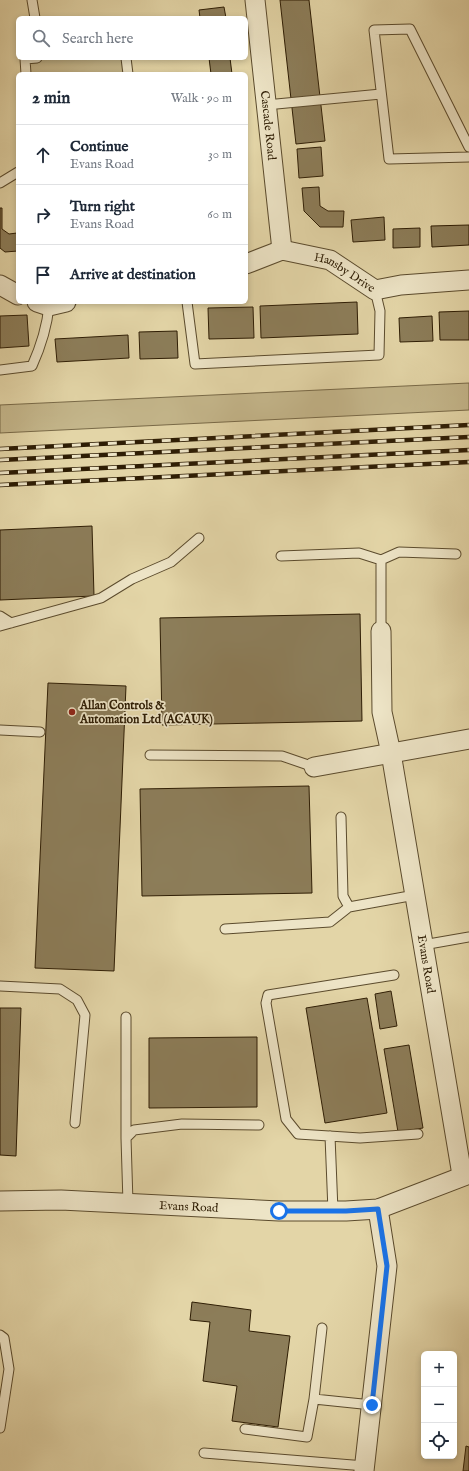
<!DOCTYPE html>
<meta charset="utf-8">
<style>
body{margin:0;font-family:"IM FELL English",serif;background:#f2f2f3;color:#1f2937}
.controls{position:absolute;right:12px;bottom:12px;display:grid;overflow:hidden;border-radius:6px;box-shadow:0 2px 6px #0003}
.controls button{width:36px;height:36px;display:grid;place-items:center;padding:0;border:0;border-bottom:1px solid #e0e1e3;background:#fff;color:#1f2937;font:20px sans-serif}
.stop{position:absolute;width:12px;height:12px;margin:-9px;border:3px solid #1a73e8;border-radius:50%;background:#fff}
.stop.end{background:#1a73e8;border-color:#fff;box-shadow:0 1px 4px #0008}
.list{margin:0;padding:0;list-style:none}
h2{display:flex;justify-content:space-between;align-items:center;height:52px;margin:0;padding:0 16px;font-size:17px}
h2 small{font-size:13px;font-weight:400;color:#747a83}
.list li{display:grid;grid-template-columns:26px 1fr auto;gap:12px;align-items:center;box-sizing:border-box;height:60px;padding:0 16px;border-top:1px solid #e0e1e3}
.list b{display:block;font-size:15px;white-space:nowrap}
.list p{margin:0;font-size:13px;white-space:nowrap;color:#747a83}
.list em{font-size:13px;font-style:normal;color:#747a83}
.icon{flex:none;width:22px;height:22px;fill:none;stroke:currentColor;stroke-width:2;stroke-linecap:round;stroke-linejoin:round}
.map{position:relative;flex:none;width:469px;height:1471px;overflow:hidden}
.search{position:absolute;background:#fff;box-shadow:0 2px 6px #0003;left:16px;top:16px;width:232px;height:44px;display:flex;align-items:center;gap:10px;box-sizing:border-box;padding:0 14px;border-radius:6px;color:#747a83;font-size:15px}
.panel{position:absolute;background:#fff;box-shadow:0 2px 6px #0003;left:16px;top:72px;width:232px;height:232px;border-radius:6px}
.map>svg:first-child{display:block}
.green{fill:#c4b68b;stroke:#796a48}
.building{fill:#8c7d59;stroke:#2e1d04}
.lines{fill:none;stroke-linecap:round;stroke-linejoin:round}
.lane-casing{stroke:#5b4b2d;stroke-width:11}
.street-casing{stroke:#5b4b2d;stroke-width:21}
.lane{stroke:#ede4c6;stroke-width:9}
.street{stroke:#ede4c6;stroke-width:19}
.rail-casing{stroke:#2e1d04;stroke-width:4.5}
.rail{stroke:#ede4c6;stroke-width:3;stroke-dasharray:9;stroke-linecap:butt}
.route{stroke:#1a73e8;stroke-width:5}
.poi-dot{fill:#8f2418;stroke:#ede4c6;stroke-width:1.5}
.labels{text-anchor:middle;stroke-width:3.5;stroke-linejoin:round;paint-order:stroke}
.street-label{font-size:12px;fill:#2e1d04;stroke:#ede4c6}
.poi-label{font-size:12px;font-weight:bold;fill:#2e1d04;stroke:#ede4c6;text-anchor:start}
</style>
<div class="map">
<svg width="469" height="1471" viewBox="0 0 469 1471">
<rect width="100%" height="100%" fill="#e3d5a7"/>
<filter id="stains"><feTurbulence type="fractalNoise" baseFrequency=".005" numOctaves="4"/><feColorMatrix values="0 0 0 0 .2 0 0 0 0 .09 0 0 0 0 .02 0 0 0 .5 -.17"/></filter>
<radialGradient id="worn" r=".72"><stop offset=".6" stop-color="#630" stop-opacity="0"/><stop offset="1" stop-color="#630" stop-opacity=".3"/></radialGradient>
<path class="green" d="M 37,58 L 126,58 L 128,74 L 26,74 L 25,59 Z
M 469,383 L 469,410 L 0,433 L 0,405 Z"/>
<path class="building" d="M 280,0 L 309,0 L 325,141 L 296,144 Z
M 224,7 L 226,18 L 200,18 L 199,10 Z
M 209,58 L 230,58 L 232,74 L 211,74 Z
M 321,147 L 323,176 L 299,178 L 297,149 Z
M 319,187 L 320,206 L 328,211 L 344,211 L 343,227 L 320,227 L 304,211 L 302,188 Z
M 0,208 L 2,208 L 2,229 L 9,234 L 17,233 L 18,251 L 5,252 L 0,248 Z
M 384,217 L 385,240 L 353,242 L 351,220 Z
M 469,225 L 469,245 L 432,247 L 431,226 Z
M 420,228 L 420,247 L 393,248 L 393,229 Z
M 357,302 L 358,334 L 261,338 L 260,306 Z
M 253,307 L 254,338 L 209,339 L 208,308 Z
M 469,311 L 469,340 L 440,340 L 439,312 Z
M 27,315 L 29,346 L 0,348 L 0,316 Z
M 432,316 L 433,341 L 400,342 L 399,318 Z
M 177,331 L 178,358 L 140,359 L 139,332 Z
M 128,335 L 129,358 L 57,362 L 55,339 Z
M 92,526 L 94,596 L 0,600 L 0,530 Z
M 360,614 L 362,721 L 162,725 L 160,618 Z
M 48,683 L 126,686 L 114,971 L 35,968 Z
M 309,786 L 312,893 L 142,896 L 140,789 Z
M 391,991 L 397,1026 L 380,1029 L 375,994 Z
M 367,998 L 387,1113 L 325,1123 L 306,1008 Z
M 0,1008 L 21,1008 L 16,1156 L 0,1155 Z
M 257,1037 L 257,1107 L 149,1108 L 149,1038 Z
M 409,1045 L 423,1128 L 398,1132 L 384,1049 Z
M 192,1302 L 251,1310 L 249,1331 L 290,1336 L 278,1427 L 232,1421 L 237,1386 L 203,1381 L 210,1322 L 190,1320 Z
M 466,1446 L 469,1447 L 469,1471 L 463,1471 Z"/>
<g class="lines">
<defs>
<path id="lane" d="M 32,0 L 35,18
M 126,58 L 128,74
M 26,74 L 25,59 L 37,58
M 266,105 L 381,94
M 469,147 L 410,29 L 374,30 L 389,159 L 469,157
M 0,183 L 18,172
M 187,302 L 195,364 L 379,355 L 380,311 L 375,290
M 0,370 L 32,366 C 41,346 47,327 49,306
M 281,556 L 359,553 L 381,560 L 381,631
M 381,560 L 399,552 L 456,554
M 0,616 L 11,623
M 0,626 L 101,598 L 132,579 L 171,562 L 199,538
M 0,730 L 40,732
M 150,755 L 282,756 L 314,767
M 341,817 L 343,896 L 349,907
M 225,929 L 330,922 L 349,907 L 415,895
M 423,945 L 469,937
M 394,975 L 268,995 L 266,1003 L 286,1119 L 298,1134 L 360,1138 L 418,1134
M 0,986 L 60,989 L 77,1000 L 85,1015 L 75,1123
M 126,1017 L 126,1138
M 330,1136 L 333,1211
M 128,1203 L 126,1138 L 134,1130 L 182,1124 L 259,1125
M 0,1335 L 4,1338 L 9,1369 L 0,1428
M 314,1399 L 322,1328
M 245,1429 L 307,1437 L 314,1399 L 372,1405
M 204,1453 L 365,1466"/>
<g id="street">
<path id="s1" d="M 255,0 L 282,250"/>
<path id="s2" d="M 246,264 L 282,250 L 330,260 L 375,290 L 401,285 L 469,280"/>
<path d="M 0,285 L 18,295"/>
<path d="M 37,302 L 49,306 L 66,302"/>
<path id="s3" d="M 381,631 L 382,712 L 391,753 L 462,1175"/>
<path d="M 314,767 L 469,739"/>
<path id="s4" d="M 0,1201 L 61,1200 L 279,1211 L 346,1211 L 378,1209 L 469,1174"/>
<path d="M 364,1471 L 387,1266 L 378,1209"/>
</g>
</defs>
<use href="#lane" class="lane-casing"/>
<use href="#street" class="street-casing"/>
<use href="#lane" class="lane"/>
<use href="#street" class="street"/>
<defs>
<path id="rail" d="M 0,449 L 469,425
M 0,460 L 469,437
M 0,473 L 469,450
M 0,485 L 469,462"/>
</defs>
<use href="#rail" class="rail-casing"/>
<use href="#rail" class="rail"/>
</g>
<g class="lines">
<path class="route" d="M 279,1211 L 346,1211 L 378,1209 L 387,1266 L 372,1405"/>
</g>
<circle class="poi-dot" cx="72" cy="712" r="4"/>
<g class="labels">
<g class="street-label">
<text dy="4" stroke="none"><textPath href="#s1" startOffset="126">Cascade Road</textPath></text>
<text dy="4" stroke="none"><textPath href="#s2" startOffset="106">Hansby Drive</textPath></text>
<text dy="4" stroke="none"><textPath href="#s3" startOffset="337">Evans Road</textPath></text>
<text dy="4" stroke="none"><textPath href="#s4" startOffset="189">Evans Road</textPath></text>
</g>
<g class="poi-label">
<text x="80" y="709">Allan Controls &amp;<tspan x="80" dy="14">Automation Ltd (ACAUK)</tspan></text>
</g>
</g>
<rect width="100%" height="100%" filter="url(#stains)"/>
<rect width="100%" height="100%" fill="url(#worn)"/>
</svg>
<div class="controls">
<button>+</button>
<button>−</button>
<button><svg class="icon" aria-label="locate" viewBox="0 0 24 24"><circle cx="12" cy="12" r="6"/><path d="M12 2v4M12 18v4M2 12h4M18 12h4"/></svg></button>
</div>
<div class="stop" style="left:279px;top:1211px"></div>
<div class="stop end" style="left:372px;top:1405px"></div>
<div class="search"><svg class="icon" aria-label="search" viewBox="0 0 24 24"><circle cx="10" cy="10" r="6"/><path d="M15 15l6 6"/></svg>Search here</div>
<section class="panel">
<h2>2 min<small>Walk · 90 m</small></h2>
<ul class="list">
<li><svg class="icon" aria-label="ahead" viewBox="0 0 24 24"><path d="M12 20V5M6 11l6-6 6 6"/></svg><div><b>Continue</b><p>Evans Road</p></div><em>30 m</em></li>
<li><svg class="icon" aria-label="right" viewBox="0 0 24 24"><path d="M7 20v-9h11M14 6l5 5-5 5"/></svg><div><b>Turn right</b><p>Evans Road</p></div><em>60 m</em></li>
<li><svg class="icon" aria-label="arrive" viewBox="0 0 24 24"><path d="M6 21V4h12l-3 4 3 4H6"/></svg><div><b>Arrive at destination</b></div></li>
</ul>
</section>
</div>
